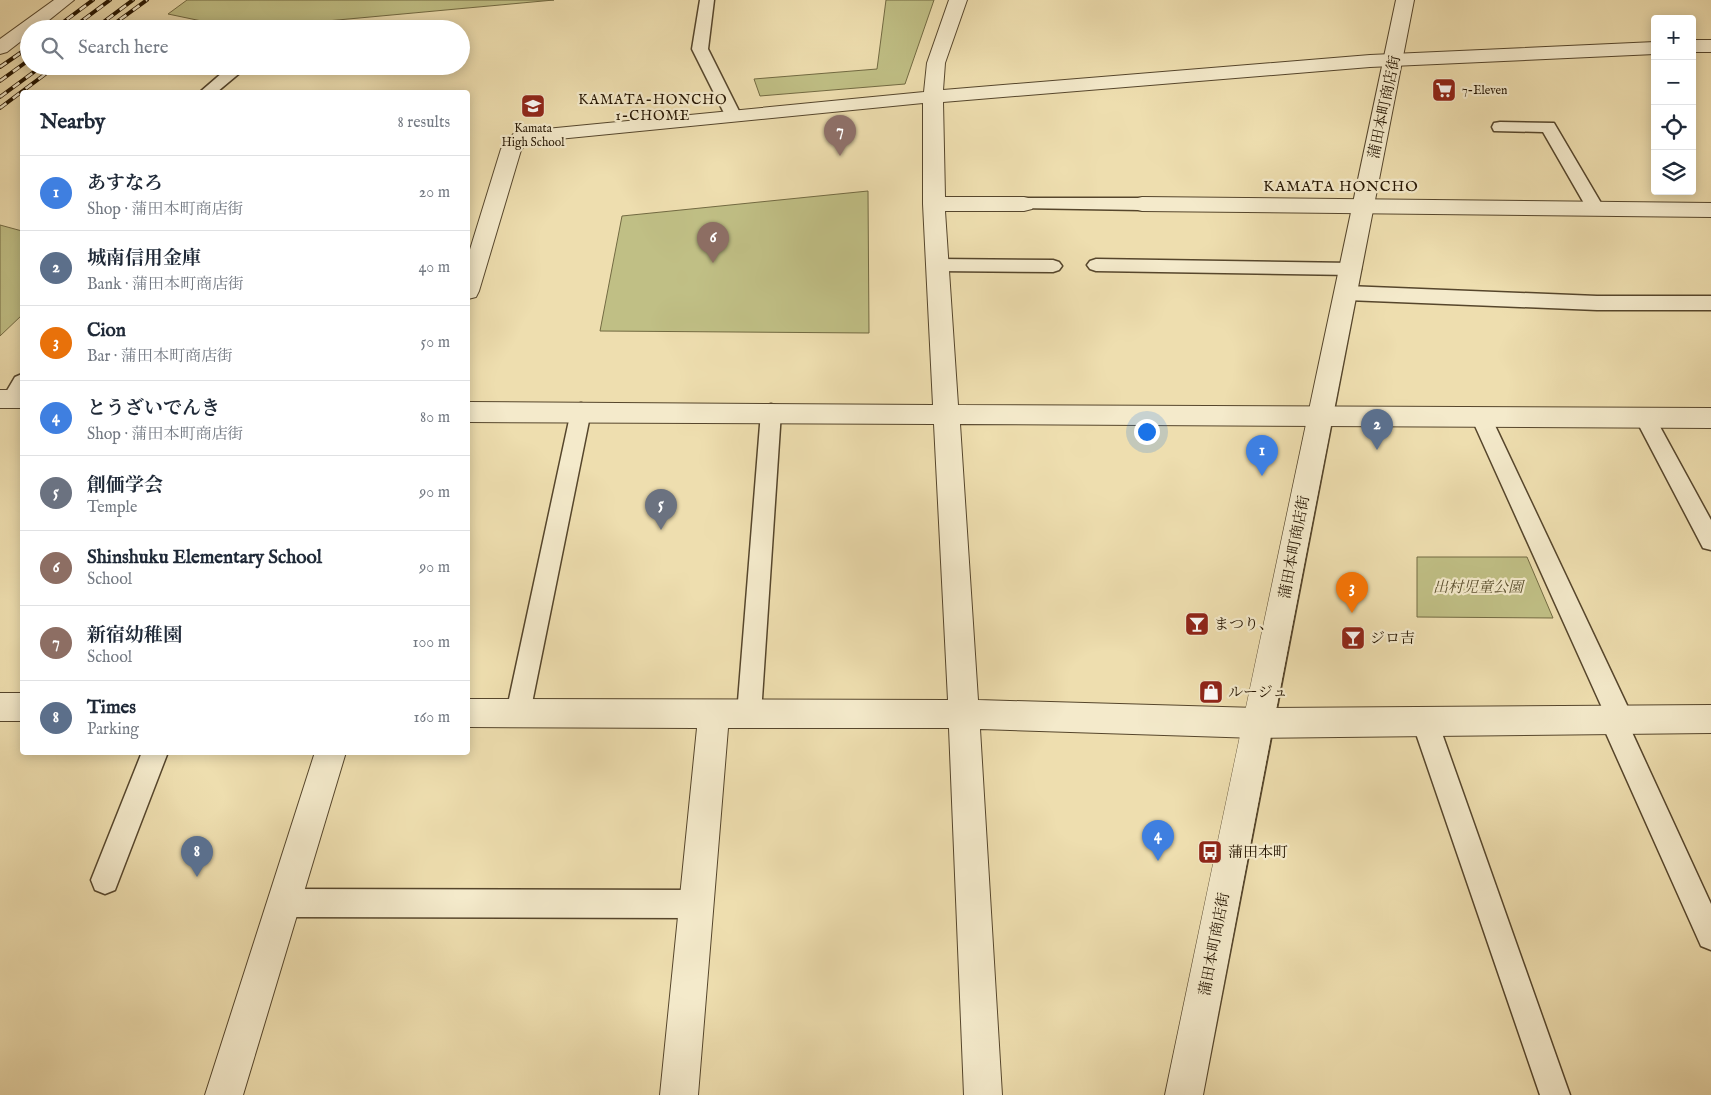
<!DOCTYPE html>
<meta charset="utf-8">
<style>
body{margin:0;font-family:"IM FELL English","Noto Serif JP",serif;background:#f2f2f3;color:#1f2937}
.controls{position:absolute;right:15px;top:15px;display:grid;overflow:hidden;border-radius:5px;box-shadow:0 2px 12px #0003}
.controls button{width:45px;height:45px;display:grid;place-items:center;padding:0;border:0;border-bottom:1px solid #e0e1e3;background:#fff;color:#1f2937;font:25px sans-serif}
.you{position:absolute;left:1146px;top:431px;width:18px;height:18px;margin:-12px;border:4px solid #fff;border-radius:50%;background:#1a73e8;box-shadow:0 0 0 8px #1a73e833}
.badge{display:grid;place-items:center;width:32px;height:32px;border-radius:50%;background:#0b8043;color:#fff;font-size:16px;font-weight:700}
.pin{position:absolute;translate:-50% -41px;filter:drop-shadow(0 1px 2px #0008)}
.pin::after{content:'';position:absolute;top:26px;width:18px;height:15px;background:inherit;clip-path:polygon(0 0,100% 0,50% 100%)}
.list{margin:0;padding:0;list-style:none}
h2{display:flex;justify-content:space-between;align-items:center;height:65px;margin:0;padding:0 20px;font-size:21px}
h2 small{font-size:16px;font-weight:400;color:#747a83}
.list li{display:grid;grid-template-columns:32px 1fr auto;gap:15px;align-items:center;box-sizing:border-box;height:75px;padding:0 20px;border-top:1px solid #e0e1e3}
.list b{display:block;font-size:19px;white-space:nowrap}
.list p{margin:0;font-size:16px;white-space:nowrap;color:#747a83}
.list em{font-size:16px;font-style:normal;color:#747a83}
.icon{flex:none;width:28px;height:28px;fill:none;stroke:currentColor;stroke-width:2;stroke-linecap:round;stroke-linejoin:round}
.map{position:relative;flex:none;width:1711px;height:1095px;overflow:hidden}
.search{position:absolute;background:#fff;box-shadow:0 2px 12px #0003;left:20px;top:20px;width:450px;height:55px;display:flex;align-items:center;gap:12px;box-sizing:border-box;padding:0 18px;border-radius:28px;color:#747a83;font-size:19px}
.panel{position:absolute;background:#fff;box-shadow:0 2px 12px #0003;left:20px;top:90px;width:450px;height:665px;border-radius:5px}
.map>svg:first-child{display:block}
.green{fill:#c0bf85;stroke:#726a42}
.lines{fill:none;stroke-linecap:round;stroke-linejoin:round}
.service-casing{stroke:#56462c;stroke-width:3}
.minor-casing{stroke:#56462c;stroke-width:2}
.tertiary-casing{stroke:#56462c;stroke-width:2}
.service{fill:#f4eacb;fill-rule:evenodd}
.minor{fill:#f4eacb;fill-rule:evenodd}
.tertiary{fill:#f4eacb;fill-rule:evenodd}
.rail-casing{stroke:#241400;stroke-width:4}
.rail{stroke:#f4eacb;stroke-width:2.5;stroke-dasharray:8;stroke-linecap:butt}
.labels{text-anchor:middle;stroke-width:4.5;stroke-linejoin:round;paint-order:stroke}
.far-poi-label{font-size:12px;fill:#241400;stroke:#f4eacb;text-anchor:start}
.far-neighbourhood-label{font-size:14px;letter-spacing:1px;fill:#241400;stroke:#f4eacb}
.street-label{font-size:15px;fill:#241400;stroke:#f4eacb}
.far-quarter-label{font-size:15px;letter-spacing:1px;fill:#241400;stroke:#f4eacb}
.park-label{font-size:15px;font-style:italic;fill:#5b502f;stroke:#f4eacb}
.poi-label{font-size:15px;fill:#241400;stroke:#f4eacb;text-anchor:start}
</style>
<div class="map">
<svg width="1711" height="1095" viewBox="0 0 1711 1095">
<rect width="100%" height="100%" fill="#eedeaf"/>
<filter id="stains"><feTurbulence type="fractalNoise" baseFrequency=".004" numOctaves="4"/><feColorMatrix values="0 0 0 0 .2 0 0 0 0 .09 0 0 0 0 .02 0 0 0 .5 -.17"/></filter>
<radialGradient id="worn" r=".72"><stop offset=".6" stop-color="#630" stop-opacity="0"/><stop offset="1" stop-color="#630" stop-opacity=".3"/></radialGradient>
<path class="green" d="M 187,0 L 554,0 L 240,29 L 168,14 Z
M 886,0 L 934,0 L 905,84 L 760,96 L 754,79 L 877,69 Z
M 868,191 L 869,333 L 600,331 L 622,216 Z
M 0,225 L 22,231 L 22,315 L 0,336 Z
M 1417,557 L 1527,557 L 1553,618 L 1417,617 Z"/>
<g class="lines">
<defs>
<path id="service" d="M 700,0 L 714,0 L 708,49 L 741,115 L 739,118 L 733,120 L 725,115 L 692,49 Z
M 230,66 L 248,66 L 217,92 L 200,92 Z
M 1500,122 L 1554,123 L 1604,208 L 1601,212 L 1589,212 L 1543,132 L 1494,131 L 1492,127 L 1494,123 Z
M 1024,198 L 1142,198 L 1148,200 L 1151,204 L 1148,208 L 1142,210 L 1018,208 L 1015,204 L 1018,200 Z
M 937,259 L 1053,260 L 1059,262 L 1062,266 L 1059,270 L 1053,272 L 937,271 L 931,269 L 928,265 L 931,261 Z
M 1096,259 L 1352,263 L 1359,264 L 1361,269 L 1359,274 L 1352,275 L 1096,271 L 1090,269 L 1087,265 L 1090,261 Z
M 1347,286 L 1597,296 L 1711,296 L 1711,310 L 1597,310 L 1347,300 L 1340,298 L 1338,293 L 1340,288 Z
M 22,374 L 22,399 L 19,404 L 12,407 L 5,404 L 2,399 L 15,377 Z
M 581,403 L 588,405 L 591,411 L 530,713 L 527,721 L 518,725 L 509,721 L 506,713 L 571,411 L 574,405 Z
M 771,404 L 778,406 L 781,412 L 761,714 L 758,722 L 749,726 L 740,722 L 737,714 L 761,412 L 764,406 Z
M 1481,409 L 1488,411 L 1491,417 L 1634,720 L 1630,728 L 1711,904 L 1711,950 L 1701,946 L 1600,720 L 1604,712 L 1471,417 L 1474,411 Z
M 1645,410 L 1652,412 L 1711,520 L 1711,550 L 1703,548 L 1635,418 L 1638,412 Z
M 1425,710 L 1434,714 L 1438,722 L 1570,1095 L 1540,1095 L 1412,722 L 1416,714 Z
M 142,752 L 168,752 L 115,890 L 105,894 L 95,890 L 91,880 Z
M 283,889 L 697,890 L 707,894 L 711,904 L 707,914 L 697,918 L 283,917 L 273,913 L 269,903 L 273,893 Z"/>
<path id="minor" d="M 54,0 L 74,0 L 38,29 L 29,29 L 29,35 L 7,52 L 0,54 L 0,39 Z
M 949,0 L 967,0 L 945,63 L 943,90 L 1370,55 L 1655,42 L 1655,54 L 1370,67 L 943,102 L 945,197 L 1024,197 L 1032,199 L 1035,204 L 1032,209 L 1024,211 L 945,211 L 958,405 L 1711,408 L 1711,428 L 960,424 L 978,700 L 1257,708 L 1711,705 L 1711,733 L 1257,738 L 980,729 L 1002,1095 L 964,1095 L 949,728 L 728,728 L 698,1095 L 660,1095 L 697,728 L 468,727 L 468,699 L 948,700 L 934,424 L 468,422 L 468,402 L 933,405 L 923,204 L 923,103 L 528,142 L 521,150 L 479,291 L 476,297 L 468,299 L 468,256 L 501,149 L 515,132 L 924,92 L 927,63 Z
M 1692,40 L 1711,40 L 1711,52 L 1692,52 Z
M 1142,197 L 1711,203 L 1711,217 L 1142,211 L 1134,209 L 1131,204 L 1134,199 Z
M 0,390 L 22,390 L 22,408 L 0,408 Z
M 0,693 L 22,693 L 22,721 L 0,721 Z
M 315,752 L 346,752 L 243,1095 L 205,1095 Z"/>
<path id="tertiary" d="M 1396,0 L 1414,0 C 1343,365 1271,730 1203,1095 L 1165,1095 C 1240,730 1319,365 1396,0 Z"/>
</defs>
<use href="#service" class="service-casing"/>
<use href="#minor" class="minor-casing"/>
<use href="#tertiary" class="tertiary-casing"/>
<use href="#service" class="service"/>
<use href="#minor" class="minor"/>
<use href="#tertiary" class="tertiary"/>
<defs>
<path id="rail" d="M 54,29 L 93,0
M 71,29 L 110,0
M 94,29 L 133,0
M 107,29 L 147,0
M 0,67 L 29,47
M 0,81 L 29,60
M 0,97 L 42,66
M 0,108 L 56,66"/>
</defs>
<use href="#rail" class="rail-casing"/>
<use href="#rail" class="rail"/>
</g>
<defs>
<symbol id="supermarket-square" viewBox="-11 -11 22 22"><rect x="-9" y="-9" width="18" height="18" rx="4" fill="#8f2418" stroke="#f4eacb"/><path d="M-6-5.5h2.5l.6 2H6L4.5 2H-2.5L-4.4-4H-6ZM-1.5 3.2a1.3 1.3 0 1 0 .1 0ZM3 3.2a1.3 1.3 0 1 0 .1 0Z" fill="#fff"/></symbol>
<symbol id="school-square" viewBox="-11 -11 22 22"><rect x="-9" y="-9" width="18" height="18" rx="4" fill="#8f2418" stroke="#f4eacb"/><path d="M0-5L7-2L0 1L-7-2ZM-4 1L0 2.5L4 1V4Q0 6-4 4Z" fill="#fff"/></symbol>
<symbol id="bar-square" viewBox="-11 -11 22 22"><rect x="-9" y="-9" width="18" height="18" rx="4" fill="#8f2418" stroke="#f4eacb"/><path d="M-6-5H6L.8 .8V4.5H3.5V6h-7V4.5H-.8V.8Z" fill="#fff"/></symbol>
<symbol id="shop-square" viewBox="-11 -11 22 22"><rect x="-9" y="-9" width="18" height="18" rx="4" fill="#8f2418" stroke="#f4eacb"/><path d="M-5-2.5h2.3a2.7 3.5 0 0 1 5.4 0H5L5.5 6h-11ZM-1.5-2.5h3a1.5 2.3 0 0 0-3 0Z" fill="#fff"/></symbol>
<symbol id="bus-square" viewBox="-11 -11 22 22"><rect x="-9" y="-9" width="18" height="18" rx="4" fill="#8f2418" stroke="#f4eacb"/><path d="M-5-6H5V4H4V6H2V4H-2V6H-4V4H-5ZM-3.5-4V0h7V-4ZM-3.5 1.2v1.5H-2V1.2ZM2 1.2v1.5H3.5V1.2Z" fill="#fff"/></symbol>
</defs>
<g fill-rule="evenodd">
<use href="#supermarket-square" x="1430" y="76" width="28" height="28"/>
<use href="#school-square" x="519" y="92" width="28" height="28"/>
<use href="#bar-square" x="1183" y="610" width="28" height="28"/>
<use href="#bar-square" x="1339" y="624" width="28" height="28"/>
<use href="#shop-square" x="1197" y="678" width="28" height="28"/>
<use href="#bus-square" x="1196" y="838" width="28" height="28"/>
</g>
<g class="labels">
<g class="far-poi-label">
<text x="1462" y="94">7-Eleven</text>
<text x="533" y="132" text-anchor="middle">Kamata<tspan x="533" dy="14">High School</tspan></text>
</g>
<g class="far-neighbourhood-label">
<text x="653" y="104">KAMATA-HONCHO<tspan x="653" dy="16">1-CHOME</tspan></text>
</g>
<g class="street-label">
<text transform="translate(1384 107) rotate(-78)" y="5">蒲田本町商店街</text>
<text transform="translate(1294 547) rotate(-79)" y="5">蒲田本町商店街</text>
<text transform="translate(1214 944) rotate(-79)" y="5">蒲田本町商店街</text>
</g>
<g class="far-quarter-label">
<text x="1341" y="191">KAMATA HONCHO</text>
</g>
<g class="park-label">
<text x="1478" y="592">出村児童公園</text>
</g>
<g class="poi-label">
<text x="1214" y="629">まつり、</text>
<text x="1370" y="643">ジロ吉</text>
<text x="1228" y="697">ルージュ</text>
<text x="1228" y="857">蒲田本町</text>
</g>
</g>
<rect width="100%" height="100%" filter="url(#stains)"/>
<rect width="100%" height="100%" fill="url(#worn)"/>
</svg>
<div class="controls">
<button>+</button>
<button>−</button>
<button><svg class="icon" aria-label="locate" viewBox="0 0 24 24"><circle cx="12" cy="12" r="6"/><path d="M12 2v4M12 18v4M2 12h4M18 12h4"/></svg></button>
<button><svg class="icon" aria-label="layers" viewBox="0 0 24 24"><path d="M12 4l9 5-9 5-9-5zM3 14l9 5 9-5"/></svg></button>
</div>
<div class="you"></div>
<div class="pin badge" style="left:1262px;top:476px;background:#3f7fe0">1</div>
<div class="pin badge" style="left:1377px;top:450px;background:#5c6f8a">2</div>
<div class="pin badge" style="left:1352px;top:613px;background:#e8710a">3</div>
<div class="pin badge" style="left:1158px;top:861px;background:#3f7fe0">4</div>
<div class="pin badge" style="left:661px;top:530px;background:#6b7280">5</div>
<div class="pin badge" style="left:713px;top:263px;background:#8d6e63">6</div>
<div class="pin badge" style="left:840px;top:156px;background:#8d6e63">7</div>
<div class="pin badge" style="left:197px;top:877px;background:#5c6f8a">8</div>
<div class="search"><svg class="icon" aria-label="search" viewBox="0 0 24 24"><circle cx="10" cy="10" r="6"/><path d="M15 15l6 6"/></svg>Search here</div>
<section class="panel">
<h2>Nearby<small>8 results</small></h2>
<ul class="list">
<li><span class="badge" style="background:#3f7fe0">1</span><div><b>あすなろ</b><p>Shop · 蒲田本町商店街</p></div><em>20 m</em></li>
<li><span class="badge" style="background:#5c6f8a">2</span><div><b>城南信用金庫</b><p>Bank · 蒲田本町商店街</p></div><em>40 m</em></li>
<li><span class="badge" style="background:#e8710a">3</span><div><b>Cion</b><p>Bar · 蒲田本町商店街</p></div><em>50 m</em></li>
<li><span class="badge" style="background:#3f7fe0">4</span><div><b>とうざいでんき</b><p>Shop · 蒲田本町商店街</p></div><em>80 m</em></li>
<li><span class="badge" style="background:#6b7280">5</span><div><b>創価学会</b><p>Temple</p></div><em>90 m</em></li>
<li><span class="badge" style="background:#8d6e63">6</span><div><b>Shinshuku Elementary School</b><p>School</p></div><em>90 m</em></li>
<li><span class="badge" style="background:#8d6e63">7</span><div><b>新宿幼稚園</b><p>School</p></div><em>100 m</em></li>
<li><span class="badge" style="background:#5c6f8a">8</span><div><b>Times</b><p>Parking</p></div><em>160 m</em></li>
</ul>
</section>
</div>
